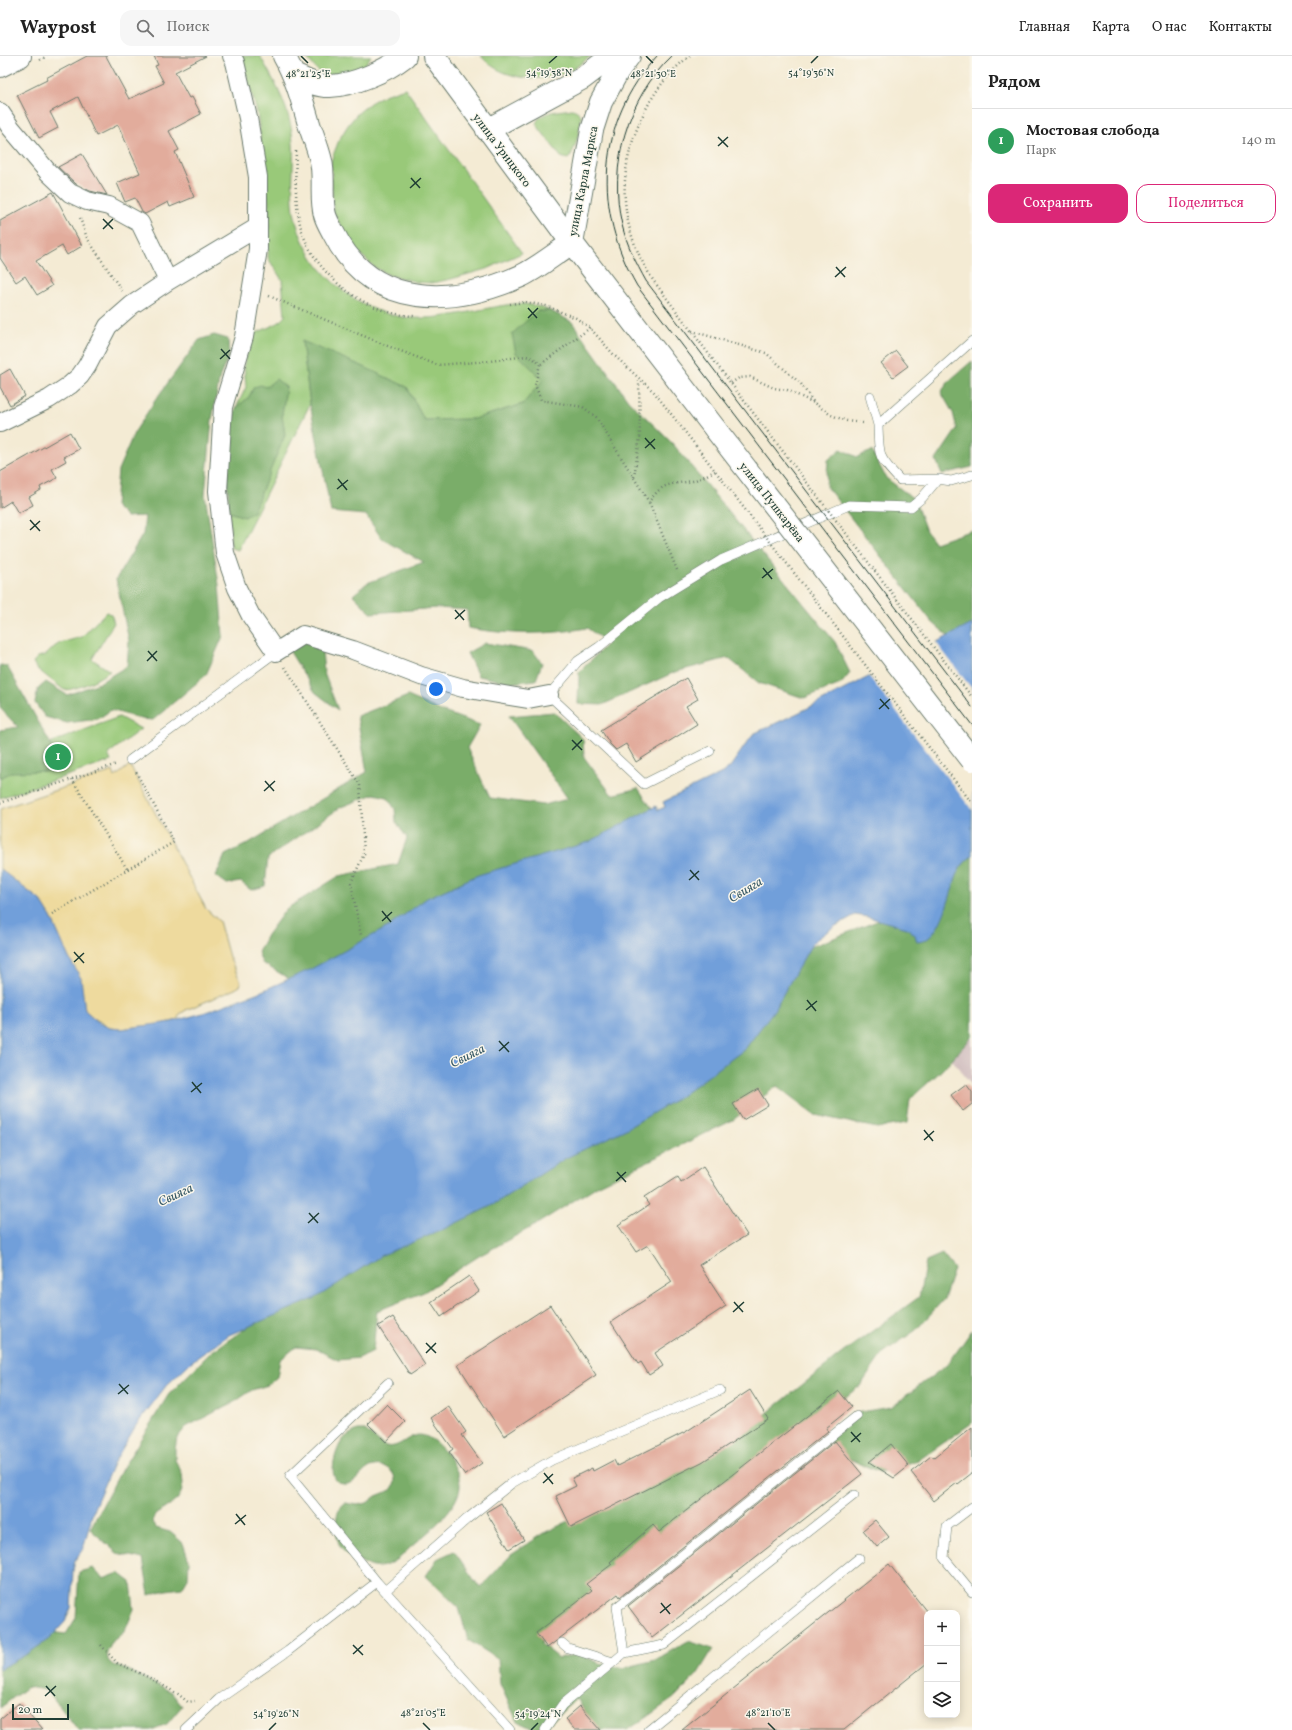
<!DOCTYPE html>
<html lang="ru">
<meta charset="utf-8">
<style>
body{margin:0;font-family:Vollkorn,serif;background:#f6f6f6;color:#222}
.controls{position:absolute;right:12px;bottom:12px;display:grid;overflow:hidden;border-radius:8px;box-shadow:0 2px 10px #0003}
.controls button{width:36px;height:36px;display:grid;place-items:center;padding:0;border:0;border-bottom:1px solid #e0e0e0;background:#fff;color:#222;font:20px sans-serif}
.scale{position:absolute;left:12px;bottom:10px;width:57px;box-sizing:border-box;padding-left:4px;border:2px solid #1f3d34;border-top:0;font-size:11px;line-height:14px;white-space:nowrap;color:#1f3d34;-webkit-text-stroke:3px #fbf7ec;paint-order:stroke}
.you{position:absolute;left:436px;top:633px;width:14px;height:14px;margin:-10px;border:3px solid #fff;border-radius:50%;background:#1a73e8;box-shadow:0 0 0 6px #1a73e833}
.badge{display:grid;place-items:center;width:26px;height:26px;border-radius:50%;background:#db2777;color:#fff;font-size:13px;font-weight:700}
.pin{position:absolute;translate:-50% -50%;border:2px solid #fff;box-shadow:0 1px 4px #0006}
.list{margin:0;padding:0;list-style:none}
h2{display:flex;justify-content:space-between;align-items:center;height:52px;margin:0;padding:0 16px;font-size:17px}
h2 small{font-size:13px;font-weight:400;color:#767676}
.list li{display:grid;grid-template-columns:26px 1fr auto;gap:12px;align-items:center;box-sizing:border-box;height:64px;padding:0 16px;border-top:1px solid #e0e0e0}
.list b{display:block;font-size:15px;white-space:nowrap}
.list p{margin:0;font-size:13px;white-space:nowrap;color:#767676}
.list em{font-size:13px;font-style:normal;color:#767676}
.actions{display:flex;gap:8px;padding:12px 16px}
.actions a{flex:1;padding:9px 0;border:1px solid #db2777;border-radius:12px;text-align:center;font-size:14px;color:#db2777}
.actions .main{background:#db2777;color:#fff}
.icon{flex:none;width:22px;height:22px;fill:none;stroke:currentColor;stroke-width:2;stroke-linecap:round;stroke-linejoin:round}
.map{position:relative;flex:none;width:972px;height:1674px;overflow:hidden}
header{display:flex;align-items:center;gap:24px;box-sizing:border-box;height:56px;padding:0 20px;background:#fff;border-bottom:1px solid #e0e0e0}
header strong{font-size:19px}
nav{display:flex;gap:22px;margin-inline-start:auto;font-size:14px}
.search{width:280px;height:36px;background:#f6f6f6;display:flex;align-items:center;gap:10px;box-sizing:border-box;padding:0 14px;border-radius:12px;color:#767676;font-size:15px}
main{display:flex}
aside{flex:1;background:#fff}
.map>svg:first-child{display:block}
.industrial{fill:#d2bfc0}
.green{fill:#99c979;stroke:#5c8356}
.forest{fill:#7aad69;stroke:#4c754e}
.sand{fill:#eeda9e;stroke:#868c69}
.water{fill:#719fda;stroke:#486e87}
.pier{fill:#f4ebd4}
.building{fill:#e2ac9c}
.lines{fill:none;stroke-linecap:round;stroke-linejoin:round}
.service-casing{stroke:#6a7a6c;stroke-width:10}
.minor-casing{stroke:#6a7a6c;stroke-width:20}
.tertiary-casing{stroke:#6a7a6c;stroke-width:24}
.secondary-casing{stroke:#6a7a6c;stroke-width:24}
.primary-casing{stroke:#6a7a6c;stroke-width:24}
.path{stroke:#6a7a6c;stroke-width:2.5;stroke-dasharray:1 3;stroke-linecap:butt}
.service{stroke:#fff;stroke-width:9}
.minor{stroke:#fff;stroke-width:18}
.tertiary{stroke:#fff;stroke-width:22}
.secondary{stroke:#fff;stroke-width:22}
.primary{stroke:#fff;stroke-width:22}
.tram{stroke:#1f3d34;stroke-width:1}
.primary-bridge-casing{stroke:#6a7a6c;stroke-width:24;stroke-linecap:butt}
.path-bridge{stroke:#6a7a6c;stroke-width:2.5;stroke-dasharray:1 3;stroke-linecap:butt}
.primary-bridge{stroke:#fff;stroke-width:22}
.ticks{fill:none;stroke:#1f3d34;stroke-width:1.5}
.labels{text-anchor:middle;stroke-width:3;stroke-linejoin:round;paint-order:stroke}
.street-label{font-size:12px;fill:#1f3d34;stroke:#fbf7ec}
.water-label{font-size:13px;font-style:italic;fill:#385a66;stroke:#fbf7ec}
.ticks-label{font-size:10px;text-anchor:middle;fill:#1f3d34;stroke:#fbf7ec;stroke-width:3;stroke-linejoin:round;paint-order:stroke}
</style>
<header>
<strong>Waypost</strong>
<div class="search"><svg class="icon" aria-label="search" viewBox="0 0 24 24"><circle cx="10" cy="10" r="6"/><path d="M15 15l6 6"/></svg>Поиск</div>
<nav><a>Главная</a><a>Карта</a><a>О нас</a><a>Контакты</a></nav>
</header>
<main>
<div class="map">
<svg width="972" height="1674" viewBox="0 0 972 1674">
<rect width="100%" height="100%" fill="#fbf7ec"/>
<filter id="ink" filterUnits="userSpaceOnUse"><feTurbulence type="fractalNoise" baseFrequency=".025" numOctaves="2"/><feDisplacementMap in="SourceGraphic" scale="8" xChannelSelector="R" yChannelSelector="G"/><feConvolveMatrix kernelMatrix="1 2 1 2 8 2 1 2 1" color-interpolation-filters="sRGB"/></filter>
<filter id="wash" filterUnits="userSpaceOnUse"><feTurbulence type="fractalNoise" baseFrequency=".012" numOctaves="4" result="noise"/><feDisplacementMap in="SourceGraphic" scale="16" xChannelSelector="R" yChannelSelector="G"/><feGaussianBlur stdDeviation="0.9" result="paint"/><feColorMatrix in="noise" values="0 0 0 0 0 0 0 0 0 0 0 0 0 0 0 0 0 1.4 0 .05"/><feComposite in="paint" operator="in"/></filter>
<g filter="url(#wash)">
<rect width="100%" height="100%" fill="#f4ebd4"/>
<path class="industrial" d="M 972,981 L 972,1029 L 949,1000 Z"/>
<path class="green" d="M 241,0 L 260,0 C 273,23 286,45 291,71 C 296,96 291,122 293,147 C 297,201 344,249 396,260 C 427,266 459,258 489,252 C 500,250 514,247 525,248 C 534,249 543,252 551,255 L 537,255 L 516,297 L 543,324 L 523,348 L 474,363 L 424,364 L 407,331 L 302,286 L 310,348 L 238,494 L 231,492 L 229,456 L 245,461 L 285,379 L 282,359 L 286,331 L 254,331 L 249,341 L 236,352 L 246,331 L 244,309 L 252,279 L 278,267 L 285,260 L 282,224 L 268,202 L 269,153 L 266,123 L 257,56 Z
M 306,0 L 371,0 L 361,15 L 353,22 C 324,20 323,24 306,0 Z
M 481,0 L 591,0 C 585,4 580,9 573,13 C 545,28 502,25 481,0 Z
M 405,32 L 522,197 L 486,213 L 451,223 L 432,227 L 417,226 L 389,219 L 374,211 L 350,188 L 333,155 L 331,105 L 339,84 L 348,69 L 357,58 L 370,47 L 384,39 Z
M 572,53 C 576,54 580,56 581,61 C 582,69 574,98 568,103 L 561,101 L 536,68 C 539,55 561,55 572,53 Z
M 106,556 L 111,558 L 114,567 L 92,603 L 110,615 C 96,624 81,633 64,634 L 36,612 L 33,606 L 38,601 L 46,599 L 54,591 L 60,587 L 82,581 Z
M 119,661 L 141,673 L 108,698 L 111,705 L 0,742 L 0,703 L 31,694 Z"/>
<path class="forest" d="M 537,255 L 551,255 L 572,266 L 628,344 L 673,388 L 835,586 L 850,617 L 841,628 L 804,642 L 759,627 L 728,602 L 675,616 L 602,649 L 578,648 L 579,616 L 608,587 L 587,572 C 549,579 506,579 468,572 L 467,554 L 438,552 L 371,557 L 353,539 L 367,527 L 424,506 L 382,483 L 366,459 L 331,456 L 310,348 L 302,285 L 362,310 L 407,331 L 424,364 L 474,363 L 523,348 L 543,324 L 516,297 L 512,278 Z
M 214,279 L 228,283 L 229,299 L 220,320 L 212,364 L 205,439 L 219,529 L 223,580 L 206,619 L 153,664 L 141,663 L 111,654 L 98,663 L 67,667 L 45,661 L 35,647 L 38,633 L 46,626 L 67,639 L 99,627 L 127,610 L 129,585 L 116,523 L 143,478 L 145,460 L 126,461 L 115,450 L 118,414 L 134,377 L 156,343 L 199,284 Z
M 972,305 L 972,411 L 942,418 L 936,404 L 957,373 L 953,357 L 941,336 L 950,324 Z
M 276,323 L 286,331 L 282,359 L 285,379 L 253,456 L 245,461 L 229,456 L 226,393 L 236,352 L 249,341 L 254,331 L 261,329 L 266,331 Z
M 841,393 L 857,401 L 872,395 L 886,422 L 914,443 L 926,475 L 935,487 L 972,474 L 972,579 L 955,586 L 932,566 L 826,430 L 828,404 Z
M 282,583 L 305,584 L 322,595 L 324,617 L 338,654 L 315,636 Z
M 485,587 L 533,595 L 542,607 L 536,624 L 512,627 L 478,620 L 467,597 Z
M 0,609 L 7,610 L 62,708 L 54,715 L 12,716 L 0,722 L 0,674 L 18,671 L 0,652 Z
M 408,640 L 441,655 L 480,669 L 467,692 L 490,742 L 543,749 L 568,743 L 509,660 L 554,656 L 583,683 L 584,701 L 612,739 L 638,732 L 662,767 L 300,929 L 262,907 L 258,896 L 267,879 L 286,853 L 339,820 L 398,808 L 407,782 L 396,766 L 395,753 L 387,741 L 374,738 L 341,751 L 268,802 L 265,830 L 251,834 L 241,826 L 227,828 L 216,820 L 225,799 L 247,788 L 367,716 L 357,660 Z
M 972,799 L 972,981 L 941,1015 L 910,1043 L 907,1067 L 877,1072 L 815,1059 L 777,1030 L 733,1064 L 597,1130 L 537,1168 L 479,1200 L 424,1236 L 377,1255 L 373,1295 L 359,1302 L 338,1304 L 316,1293 L 296,1291 L 280,1304 L 277,1321 L 268,1329 L 252,1334 L 236,1345 L 186,1371 L 177,1382 L 175,1393 L 175,1404 L 182,1417 L 183,1428 L 181,1437 L 177,1444 L 155,1459 L 152,1466 L 156,1472 L 170,1476 L 183,1487 L 189,1505 L 188,1522 L 182,1532 L 166,1534 L 149,1539 L 143,1503 L 117,1497 L 90,1473 L 122,1413 L 169,1338 L 211,1296 L 803,894 L 949,837 L 961,803 Z
M 942,1198 L 954,1213 L 944,1243 L 916,1274 L 883,1297 L 861,1329 L 548,1572 L 541,1588 L 559,1602 L 579,1598 L 599,1607 L 624,1612 L 655,1604 L 688,1585 L 713,1593 L 697,1619 L 674,1642 L 628,1674 L 583,1674 L 590,1666 L 577,1642 L 542,1674 L 535,1674 L 517,1665 L 500,1628 L 498,1603 L 468,1584 L 459,1552 L 426,1520 L 437,1503 L 454,1495 L 480,1532 L 511,1499 L 546,1476 L 726,1390 L 842,1297 L 919,1241 L 926,1205 Z
M 972,1274 L 972,1367 L 919,1404 L 880,1416 L 837,1398 L 828,1382 L 860,1356 L 891,1351 L 948,1308 Z
M 358,1374 L 365,1374 C 372,1379 378,1387 386,1390 C 407,1395 413,1359 445,1396 C 452,1404 461,1420 460,1431 C 458,1453 426,1478 411,1491 C 405,1496 401,1502 395,1505 C 390,1508 383,1511 378,1511 C 371,1512 364,1507 358,1504 C 352,1500 345,1498 341,1492 C 334,1480 333,1455 345,1447 L 357,1449 L 367,1447 L 376,1440 L 391,1434 C 402,1421 388,1407 374,1410 C 362,1412 357,1430 343,1428 C 325,1425 336,1393 342,1385 C 346,1379 352,1377 358,1374 Z
M 93,1512 L 103,1523 L 119,1517 L 131,1526 L 134,1553 L 125,1575 L 113,1585 L 107,1596 L 108,1604 L 113,1609 L 128,1614 L 171,1636 L 182,1650 L 167,1668 L 151,1674 L 78,1674 L 47,1634 L 27,1631 L 0,1652 L 0,1599 L 40,1575 L 66,1578 L 76,1562 L 79,1516 Z"/>
<path class="sand" d="M 130,709 L 206,853 L 219,865 L 229,901 L 241,926 L 240,930 L 235,933 L 186,954 L 180,958 L 177,964 L 154,970 L 142,970 L 121,973 L 110,972 L 91,960 L 85,954 L 80,922 L 69,902 L 51,861 L 41,845 L 0,813 L 0,753 L 113,715 L 115,721 Z"/>
<path class="water" d="M 972,568 L 972,800 C 968,803 964,807 961,811 C 950,829 944,886 917,886 L 915,879 L 907,872 L 868,861 L 855,859 L 832,872 L 813,886 L 774,954 L 745,993 L 680,1041 L 626,1073 L 566,1102 L 491,1150 L 440,1175 L 382,1199 L 316,1242 L 229,1279 L 191,1306 L 166,1330 L 137,1368 L 113,1408 L 94,1452 L 83,1493 L 75,1504 L 73,1515 L 71,1552 L 65,1566 L 49,1583 L 29,1597 L 0,1613 L 0,813 L 41,845 L 51,861 L 69,902 L 81,922 L 85,954 L 99,967 L 110,972 L 121,973 L 171,966 L 203,957 L 262,935 L 311,913 L 388,871 L 427,842 L 478,819 L 589,786 L 656,750 L 658,754 L 665,751 L 663,746 L 722,717 L 730,711 L 753,678 L 804,654 Z"/>
<path class="pier" d="M 935,585 L 972,633 L 972,754 L 868,619 Z"/>
<g id="blocks">
<path class="building" d="M 87,0 L 106,0 L 129,43 L 164,27 L 155,10 L 158,9 L 154,0 L 206,0 L 175,16 L 189,42 L 192,41 L 201,58 L 169,75 L 179,94 L 175,96 L 194,141 L 170,151 L 168,146 L 145,158 L 142,156 L 135,142 L 125,146 L 117,127 L 140,117 L 118,69 L 96,80 L 78,41 L 50,56 L 58,72 L 39,82 L 17,39 L 47,24 L 46,22 Z
M 82,98 L 107,139 L 90,135 L 76,128 L 58,111 Z
M 53,136 L 82,190 L 67,199 L 62,190 L 36,205 L 52,230 L 37,239 L 25,220 L 16,226 L 0,202 L 0,165 Z
M 896,295 L 908,310 L 893,321 L 881,307 Z
M 10,313 L 25,340 L 10,349 L 0,331 L 0,319 Z
M 70,376 L 79,393 L 64,401 L 66,405 L 52,413 L 57,422 L 40,431 L 41,434 L 29,441 L 33,449 L 18,457 L 11,445 L 0,452 L 0,416 Z
M 686,622 L 698,643 L 686,650 L 697,668 L 636,706 L 626,688 L 616,694 L 610,688 L 601,674 Z
M 966,1028 L 972,1036 L 972,1048 L 963,1055 L 951,1039 Z
M 758,1033 L 768,1049 L 743,1064 L 733,1048 Z
M 703,1111 L 747,1179 L 699,1209 L 726,1250 L 655,1297 L 663,1310 L 649,1319 L 641,1306 L 638,1308 L 611,1266 L 672,1226 L 648,1189 L 636,1196 L 618,1169 L 649,1149 L 644,1142 L 678,1120 L 681,1126 Z
M 469,1220 L 479,1235 L 441,1261 L 431,1246 Z
M 550,1249 L 596,1319 L 504,1380 L 458,1309 Z
M 393,1261 L 425,1309 L 410,1319 L 378,1270 Z
M 750,1334 L 768,1363 L 702,1406 L 571,1471 L 556,1440 L 576,1430 L 572,1422 L 592,1412 L 593,1415 L 614,1404 L 617,1410 L 687,1375 Z
M 839,1335 L 852,1351 L 826,1372 L 828,1375 L 620,1541 L 618,1538 L 547,1592 L 536,1577 L 592,1534 L 586,1528 L 612,1508 L 610,1506 L 653,1469 L 659,1476 Z
M 387,1348 L 405,1366 L 386,1386 L 368,1368 Z
M 448,1350 L 466,1376 L 462,1379 L 482,1407 L 465,1419 L 449,1396 L 453,1393 L 431,1362 Z
M 972,1371 L 972,1417 L 958,1428 L 957,1427 L 934,1445 L 911,1416 L 931,1400 L 934,1402 Z
M 835,1385 L 862,1418 L 652,1582 L 628,1550 Z
M 891,1388 L 909,1410 L 894,1422 L 869,1406 Z
M 501,1447 L 524,1484 L 509,1493 L 486,1456 Z
M 875,1464 L 889,1481 L 877,1491 L 863,1474 Z
M 889,1508 L 927,1556 L 927,1607 L 844,1674 L 682,1674 Z
M 19,1647 L 42,1674 L 0,1674 L 0,1663 Z
M 580,1650 L 601,1674 L 575,1674 L 565,1663 Z"/>
</g>
</g>
<g filter="url(#ink)">
<use href="#blocks" fill-opacity="0" stroke="#6a7a6c" stroke-width="1"/>
<g class="lines">
<defs>
<path id="service" d="M 870,340 L 878,369 L 972,285
M 878,369 C 879,401 878,401 900,424 L 938,423 L 951,425 L 972,419
M 710,695 L 644,728 L 549,639 L 578,605 L 599,591 L 659,542 L 721,504 L 849,449 L 911,451 L 922,442 L 938,423
M 130,704 L 276,596
M 972,1451 L 947,1470 L 944,1502 L 972,1536
M 377,1526 L 290,1420 L 388,1327
M 385,1535 L 467,1463 L 512,1427 L 552,1404 L 720,1334
M 562,1587 L 568,1592 L 613,1606
M 624,1597 L 617,1551 L 857,1360
M 186,1674 L 219,1643 L 288,1595 L 377,1526 L 510,1674
M 545,1674 L 562,1649 L 624,1597 L 664,1589 L 854,1439
M 648,1674 L 859,1502"/>
<path id="minor" d="M 232,0 L 235,6 L 248,62 L 258,121 L 258,193 L 244,281 L 223,351 L 218,435 L 225,497 L 237,532 L 251,560 L 276,596 L 303,579 L 353,594 L 421,620 L 463,632 L 528,643 L 549,639
M 0,56 L 11,72 L 48,116 L 70,137 L 87,145 L 109,150 L 140,167 L 168,225
M 0,367 L 49,343 L 70,329 L 80,320 L 87,310 L 108,270 L 132,249 L 168,225 L 258,171"/>
<path id="tertiary" d="M 284,0 C 296,21 302,44 309,68 C 313,80 318,92 321,105 C 325,122 320,142 325,159 C 327,166 331,172 334,178 C 372,254 453,250 521,220 C 538,212 556,197 572,187
M 0,10 L 20,0
M 294,19 C 305,24 318,31 330,30 C 354,29 386,15 405,0"/>
<path id="secondary" d="M 487,74 L 583,22 L 612,0
M 572,187 L 592,74 L 601,46 L 618,15 L 629,0"/>
<path id="primary" d="M 434,0 L 572,187 L 716,374"/>
</defs>
<use href="#service" class="service-casing"/>
<use href="#minor" class="minor-casing"/>
<use href="#tertiary" class="tertiary-casing"/>
<use href="#secondary" class="secondary-casing"/>
<use href="#primary" class="primary-casing"/>
<path class="path" d="M 690,0 C 649,29 621,94 625,144 C 627,173 637,199 653,224 L 748,350
M 40,4 L 47,0
M 296,95 C 295,119 295,145 300,168 C 311,216 365,259 414,260
M 80,162 L 87,182 L 122,235
M 269,240 L 385,289 L 437,309 L 490,305 L 526,300 L 533,302 L 540,308 L 535,329 L 541,344 L 583,351 L 596,361 L 649,446
M 510,248 L 525,246 L 546,250 L 576,262 L 590,272 L 616,301 L 654,336 L 696,390
M 692,275 L 766,297 L 801,328 L 814,347 L 831,359 L 847,365 L 863,367
M 541,308 L 590,272
M 731,327 L 739,322 L 750,321 L 774,332 L 787,334 L 814,347
M 634,421 L 640,381 L 639,325
M 677,514 L 649,446 C 663,425 671,429 692,425 C 700,423 708,418 715,415
M 285,611 L 360,729 L 364,798 L 351,827 L 361,880
M 72,723 L 127,813
M 0,747 L 117,708
M 52,858 L 174,786 L 136,716
M 101,1589 L 117,1607 L 148,1621 L 178,1638 L 188,1646 L 195,1645"/>
<use href="#service" class="service"/>
<use href="#minor" class="minor"/>
<use href="#tertiary" class="tertiary"/>
<use href="#secondary" class="secondary"/>
<use href="#primary" class="primary"/>
<path class="tram" d="M 657,0 C 596,66 593,154 637,230 L 972,669
M 672,0 C 627,42 608,110 622,169 C 627,189 636,207 646,225 L 972,651"/>
<defs>
<path id="primary-bridge" d="M 716,374 L 972,704"/>
</defs>
<use href="#primary-bridge" class="primary-bridge-casing"/>
<path class="path-bridge" d="M 748,350 L 972,641
M 696,390 L 972,747"/>
<use href="#primary-bridge" class="primary-bridge"/>
</g>
</g>
<path class="ticks" d="M 301,0 L 308,7M 646,0 L 653,7M 549,7 L 557,0M 811,7 L 818,0M 718,81 L 728,91M 718,90 L 728,81M 411,122 L 420,132M 410,132 L 421,122M 103,163 L 113,173M 103,173 L 113,163M 836,211 L 845,221M 835,221 L 846,211M 528,252 L 537,262M 528,262 L 538,252M 221,293 L 230,303M 220,303 L 230,294M 645,382 L 655,393M 645,392 L 655,383M 338,423 L 347,434M 337,433 L 348,424M 30,464 L 40,475M 30,474 L 40,465M 763,512 L 772,523M 762,522 L 773,513M 455,554 L 464,564M 455,563 L 465,554M 148,595 L 157,605M 147,605 L 157,595M 880,643 L 889,653M 879,653 L 890,643M 572,684 L 582,694M 572,694 L 582,684M 265,725 L 274,735M 264,735 L 275,725M 690,814 L 699,824M 689,824 L 699,815M 382,855 L 391,866M 382,865 L 392,856M 74,896 L 84,907M 74,906 L 84,897M 807,944 L 816,955M 806,954 L 817,945M 499,985 L 509,996M 499,995 L 509,986M 192,1026 L 201,1037M 191,1036 L 202,1027M 924,1074 L 933,1085M 924,1084 L 934,1075M 617,1116 L 626,1126M 616,1125 L 626,1116M 309,1157 L 318,1167M 308,1167 L 319,1157M 734,1246 L 743,1256M 733,1256 L 744,1246M 426,1287 L 436,1297M 426,1297 L 436,1287M 119,1328 L 128,1338M 118,1338 L 129,1329M 851,1376 L 860,1386M 851,1386 L 861,1377M 544,1417 L 553,1428M 543,1427 L 553,1418M 236,1458 L 245,1469M 235,1468 L 246,1459M 661,1547 L 670,1558M 660,1557 L 671,1548M 353,1589 L 363,1599M 353,1598 L 363,1589M 46,1630 L 55,1640M 45,1640 L 56,1630M 423,1667 L 430,1674M 768,1667 L 775,1674M 269,1674 L 276,1667M 531,1674 L 538,1667"/>
<g class="labels">
<g class="street-label">
<text transform="translate(502 94) rotate(53)" y="4">улица Урицкого</text>
<text transform="translate(583 125) rotate(-79)" y="4">улица Карла Маркса</text>
<text transform="translate(772 446) rotate(52)" y="4">улица Пушкарёва</text>
</g>
<g class="water-label">
<text transform="translate(745 833) rotate(-31)" y="5">Свияга</text>
<text transform="translate(467 999) rotate(-27)" y="5">Свияга</text>
<text transform="translate(175 1138) rotate(-25)" y="5">Свияга</text>
</g>
</g>
<g class="ticks-label">
<text x="811" y="20">54°19'36"N</text>
<text x="549" y="20">54°19'38"N</text>
<text x="653" y="21">48°21'30"E</text>
<text x="308" y="21">48°21'25"E</text>
<text x="423" y="1660">48°21'05"E</text>
<text x="768" y="1660">48°21'10"E</text>
<text x="276" y="1661">54°19'26"N</text>
<text x="538" y="1661">54°19'24"N</text>
</g>
</svg>
<div class="controls">
<button>+</button>
<button>−</button>
<button><svg class="icon" aria-label="layers" viewBox="0 0 24 24"><path d="M12 4l9 5-9 5-9-5zM3 14l9 5 9-5"/></svg></button>
</div>
<div class="scale">20 m</div>
<div class="you"></div>
<div class="pin badge" style="left:58px;top:701px;background:#2e9e5b">1</div>
</div>
<aside>
<h2>Рядом<small></small></h2>
<ul class="list">
<li><span class="badge" style="background:#2e9e5b">1</span><div><b>Мостовая слобода</b><p>Парк</p></div><em>140 m</em></li>
</ul>
<div class="actions"><a class="main">Сохранить</a><a>Поделиться</a></div>
</aside>
</main>
